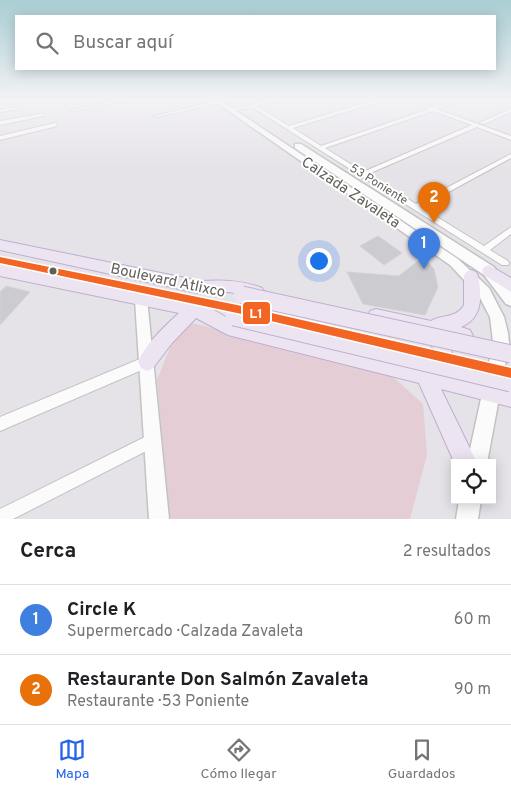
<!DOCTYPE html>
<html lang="es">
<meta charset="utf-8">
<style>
body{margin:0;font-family:Overpass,sans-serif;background:#f6f6f6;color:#202124}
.controls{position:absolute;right:15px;bottom:15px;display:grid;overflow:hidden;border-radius:0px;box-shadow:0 2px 12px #0003}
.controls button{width:45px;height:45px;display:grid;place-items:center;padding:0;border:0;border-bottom:1px solid #e0e0e0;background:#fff;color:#202124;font:25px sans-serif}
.you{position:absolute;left:318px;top:260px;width:18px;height:18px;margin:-12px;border:4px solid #fff;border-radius:50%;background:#1a73e8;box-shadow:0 0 0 8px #1a73e833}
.badge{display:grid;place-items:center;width:32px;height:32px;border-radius:50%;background:#2563eb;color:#fff;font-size:16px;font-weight:700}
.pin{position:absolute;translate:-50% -41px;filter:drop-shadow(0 1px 2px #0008)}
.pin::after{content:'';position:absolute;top:26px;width:18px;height:15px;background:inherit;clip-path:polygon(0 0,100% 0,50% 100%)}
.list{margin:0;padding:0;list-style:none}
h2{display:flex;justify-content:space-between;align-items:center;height:65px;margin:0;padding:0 20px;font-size:21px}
h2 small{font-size:16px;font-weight:400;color:#757577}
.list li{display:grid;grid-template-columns:32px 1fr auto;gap:15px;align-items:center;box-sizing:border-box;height:70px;padding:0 20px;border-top:1px solid #e0e0e0}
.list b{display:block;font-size:19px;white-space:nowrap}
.list p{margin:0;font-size:16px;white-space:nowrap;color:#757577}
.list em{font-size:16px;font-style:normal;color:#757577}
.icon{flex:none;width:28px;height:28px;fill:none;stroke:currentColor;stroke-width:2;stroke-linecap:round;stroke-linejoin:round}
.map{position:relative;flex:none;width:511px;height:519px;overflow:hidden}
.search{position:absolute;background:#fff;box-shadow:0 2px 12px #0003;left:15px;right:15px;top:15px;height:55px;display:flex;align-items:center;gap:12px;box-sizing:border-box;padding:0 18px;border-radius:0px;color:#757577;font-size:19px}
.sheet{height:205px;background:#fff}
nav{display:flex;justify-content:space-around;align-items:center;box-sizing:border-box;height:70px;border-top:1px solid #e0e0e0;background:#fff;font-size:14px;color:#757577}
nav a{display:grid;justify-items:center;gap:2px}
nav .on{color:#2563eb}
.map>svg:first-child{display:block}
.green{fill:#e4cdd5}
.building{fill:#cccbcf;stroke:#d4d2d8}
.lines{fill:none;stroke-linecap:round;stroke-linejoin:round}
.minor-casing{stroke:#c4c3c2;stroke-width:2}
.tertiary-casing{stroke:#c4c3c2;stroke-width:3}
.secondary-casing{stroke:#c3c2c2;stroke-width:3}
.primary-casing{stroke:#beafd0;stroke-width:2}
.minor{fill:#fbfbfc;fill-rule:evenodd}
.tertiary{fill:#fbfbfc;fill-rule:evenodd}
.secondary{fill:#fbfbfc;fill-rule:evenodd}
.primary{fill:#ece5f1;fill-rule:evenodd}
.primary-bridge-casing{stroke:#beafd0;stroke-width:19;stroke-linecap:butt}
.primary-bridge{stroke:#ece5f1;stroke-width:17}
.bus-1-casing{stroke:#fff;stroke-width:3}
.bus-1{fill:#f26522;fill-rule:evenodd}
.bus-dot{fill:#5e6058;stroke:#fff;stroke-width:2}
.labels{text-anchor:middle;stroke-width:4;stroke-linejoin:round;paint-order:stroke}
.far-street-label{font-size:12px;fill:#5e6058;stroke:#fff}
.street-label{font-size:15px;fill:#5e6058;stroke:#fff}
.line-badge{stroke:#fff;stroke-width:2}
.badge-label{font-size:14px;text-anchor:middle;font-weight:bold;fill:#fff}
</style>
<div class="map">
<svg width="511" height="519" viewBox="0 0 511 519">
<rect width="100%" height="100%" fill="#e5e2e8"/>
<path class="green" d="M 192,323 L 390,374 L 423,404 L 427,455 L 410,519 L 169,519 L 157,380 L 171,345 Z"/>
<path class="building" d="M 378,236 L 402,253 L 384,265 L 360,246 Z
M 423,257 L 434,269 L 438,287 L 425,315 L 363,304 L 347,272 L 399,276 Z
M 6,286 L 30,292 L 0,325 L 0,292 Z"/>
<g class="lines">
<defs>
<path id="minor" d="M 123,100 L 130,100 L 73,111 L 71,110 Z
M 273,100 L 280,100 L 257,106 L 289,126 L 375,100 L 381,100 L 381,101 L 293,128 L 321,146 L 429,109 L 407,100 C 416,100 425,108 434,107 C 443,107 451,100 461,100 L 437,109 L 511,136 L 511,140 L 477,127 L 368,174 L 416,204 L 511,154 L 511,158 L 421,207 L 484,246 L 511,227 L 511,234 L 490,250 L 508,261 L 509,263 L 508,265 L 502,265 L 252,107 L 230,111 L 228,110 ZM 433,111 L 472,125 L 363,172 L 325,148 Z
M 219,101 L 221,103 L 156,117 L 154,116 Z
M 17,107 L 19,107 L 19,109 L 0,112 L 0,110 Z
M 511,109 L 511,112 L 484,124 L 479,123 Z
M 41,114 L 43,114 L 43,116 L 0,125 L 0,121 Z
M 55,123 L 57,124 L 57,126 L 0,140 L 0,136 Z
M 147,356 L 151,358 L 153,362 L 151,366 L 0,431 L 0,417 Z
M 153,433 L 158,435 L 160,440 L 158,445 L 13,519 L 0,519 L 0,509 Z"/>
<path id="tertiary" d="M 141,294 L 145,295 L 147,299 L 169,519 L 149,519 L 135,299 L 137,295 Z"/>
<path id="secondary" d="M 213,100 L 220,100 L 458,259 L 489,288 L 504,317 L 508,333 L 509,344 L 487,463 L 467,463 L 493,344 L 492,333 L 490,317 L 479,296 L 450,265 Z
M 295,144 L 301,144 L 494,267 L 511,289 L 511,306 L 506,304 L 484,275 L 295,148 Z
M 459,500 L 481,500 L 478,519 L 456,519 Z"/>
<path id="primary" d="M 0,240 L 200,281 C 222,280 242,280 262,288 L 265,292 L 262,296 L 257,298 L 229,292 L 198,293 L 0,250 Z
M 0,264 L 194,302 L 207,306 L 231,320 L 429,367 L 436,360 L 435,351 L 424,335 L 376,323 L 370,321 L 368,316 L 370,311 L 376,309 L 431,321 C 442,314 456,319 464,305 L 464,276 L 466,272 L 471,270 L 476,272 L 478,276 C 482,296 483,318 461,327 L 470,330 L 473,336 L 470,342 L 464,344 L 448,340 L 454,359 L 449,372 L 511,387 L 511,407 L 441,389 L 477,463 L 455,464 L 419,383 L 228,335 L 196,318 L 172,343 L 153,368 L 147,371 L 141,368 L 138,362 C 146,343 164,327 179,313 L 0,276 Z
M 489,265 L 511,278 L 511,292 L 484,275 L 482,271 L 484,267 Z"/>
</defs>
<use href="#minor" class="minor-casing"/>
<use href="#tertiary" class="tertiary-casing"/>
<use href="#secondary" class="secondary-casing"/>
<use href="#primary" class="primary-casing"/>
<use href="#minor" class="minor"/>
<use href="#tertiary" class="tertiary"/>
<use href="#secondary" class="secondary"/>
<use href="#primary" class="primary"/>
<defs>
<path id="primary-bridge" d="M 242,295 L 511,354
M 234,317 L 511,383"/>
</defs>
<use href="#primary-bridge" class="primary-bridge-casing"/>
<use href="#primary-bridge" class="primary-bridge"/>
<defs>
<path id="bus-1" d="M 0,257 L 237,305 L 511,368 L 511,378 L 237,313 L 0,263 Z"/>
</defs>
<use href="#bus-1" class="bus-1-casing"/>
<use href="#bus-1" class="bus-1"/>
</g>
<linearGradient id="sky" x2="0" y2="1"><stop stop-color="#a9ced3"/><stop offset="0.58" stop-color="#f3f2f5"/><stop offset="1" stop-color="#f3f2f5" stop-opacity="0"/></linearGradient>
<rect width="511" height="172" fill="url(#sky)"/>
<circle class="bus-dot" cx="53" cy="271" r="4.5"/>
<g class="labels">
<g class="far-street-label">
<text transform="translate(379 184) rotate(32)" y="4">53 Poniente</text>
</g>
<g class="street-label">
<text transform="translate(351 192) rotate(34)" y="5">Calzada Zavaleta</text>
<text transform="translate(168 280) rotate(12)" y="5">Boulevard Atlixco</text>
</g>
</g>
<rect class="line-badge" x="242" y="301" width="29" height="24" rx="5" fill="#f26522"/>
<g class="badge-label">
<text x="256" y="318">L1</text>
</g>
</svg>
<div class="controls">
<button><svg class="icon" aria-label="locate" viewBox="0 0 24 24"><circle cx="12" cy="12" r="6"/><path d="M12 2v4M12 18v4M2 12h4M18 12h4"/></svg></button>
</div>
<div class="you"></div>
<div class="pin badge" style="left:424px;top:269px;background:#3f7fe0">1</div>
<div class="pin badge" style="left:434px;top:223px;background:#e8710a">2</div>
<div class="search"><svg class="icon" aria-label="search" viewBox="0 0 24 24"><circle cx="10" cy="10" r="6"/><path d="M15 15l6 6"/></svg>Buscar aquí</div>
</div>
<section class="sheet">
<h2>Cerca<small>2 resultados</small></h2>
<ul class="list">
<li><span class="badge" style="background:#3f7fe0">1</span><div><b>Circle K</b><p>Supermercado · Calzada Zavaleta</p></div><em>60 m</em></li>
<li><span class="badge" style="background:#e8710a">2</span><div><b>Restaurante Don Salmón Zavaleta</b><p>Restaurante · 53 Poniente</p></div><em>90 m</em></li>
</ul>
</section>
<nav>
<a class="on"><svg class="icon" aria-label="map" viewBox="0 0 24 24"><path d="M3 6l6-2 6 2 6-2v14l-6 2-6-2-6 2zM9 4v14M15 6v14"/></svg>Mapa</a>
<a><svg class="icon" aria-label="directions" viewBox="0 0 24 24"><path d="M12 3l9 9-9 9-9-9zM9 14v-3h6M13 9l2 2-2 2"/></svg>Cómo llegar</a>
<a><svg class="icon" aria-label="saved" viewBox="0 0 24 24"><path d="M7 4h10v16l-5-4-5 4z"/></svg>Guardados</a>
</nav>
